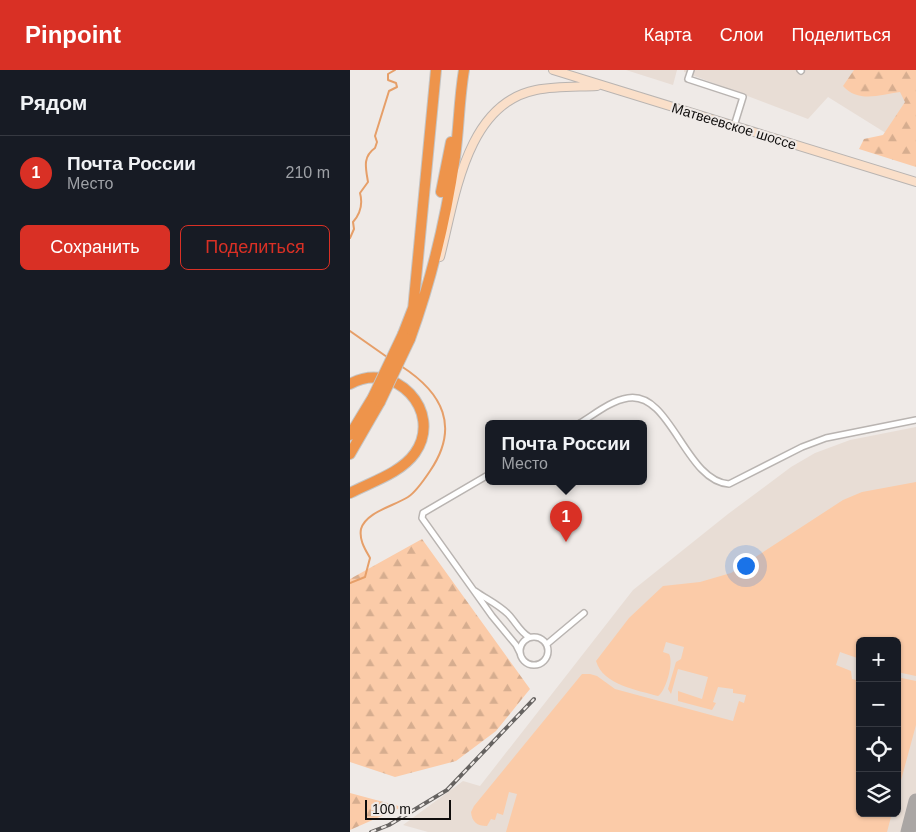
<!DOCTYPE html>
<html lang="ru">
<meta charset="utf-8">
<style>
body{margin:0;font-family:Arial,sans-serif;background:#20242c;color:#f1f3f6}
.controls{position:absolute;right:15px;bottom:15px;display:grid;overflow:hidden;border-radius:8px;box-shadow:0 1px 4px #0004}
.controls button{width:45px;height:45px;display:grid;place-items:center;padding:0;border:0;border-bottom:1px solid #363941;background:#171b24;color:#f1f3f6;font:25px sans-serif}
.scale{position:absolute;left:15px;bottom:12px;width:86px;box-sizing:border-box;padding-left:5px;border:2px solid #0f0d0c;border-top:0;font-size:14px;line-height:18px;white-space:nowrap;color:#0f0d0c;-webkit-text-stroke:4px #efeae7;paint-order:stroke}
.you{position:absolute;left:395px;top:495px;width:18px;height:18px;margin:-12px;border:4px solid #fff;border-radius:50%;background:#1a73e8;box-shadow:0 0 0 8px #1a73e833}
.badge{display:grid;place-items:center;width:32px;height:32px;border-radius:50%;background:#d93025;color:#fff;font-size:16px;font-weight:700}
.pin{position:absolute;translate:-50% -41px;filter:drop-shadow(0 1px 2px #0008)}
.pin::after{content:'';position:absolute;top:26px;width:18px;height:15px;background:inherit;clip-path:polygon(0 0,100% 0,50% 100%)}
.popup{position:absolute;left:135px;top:350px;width:162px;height:65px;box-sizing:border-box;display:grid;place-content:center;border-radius:8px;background:#171b24;filter:drop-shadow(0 1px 4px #0005);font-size:16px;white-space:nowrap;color:#9ea1a6}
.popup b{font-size:19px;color:#f1f3f6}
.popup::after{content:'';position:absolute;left:50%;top:100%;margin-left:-10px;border:10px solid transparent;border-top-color:#171b24}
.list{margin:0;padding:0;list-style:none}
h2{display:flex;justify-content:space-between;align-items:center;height:65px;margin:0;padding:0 20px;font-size:21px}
h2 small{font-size:16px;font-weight:400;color:#9ea1a6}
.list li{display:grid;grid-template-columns:32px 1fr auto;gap:15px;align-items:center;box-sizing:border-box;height:75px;padding:0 20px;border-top:1px solid #363941}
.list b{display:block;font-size:19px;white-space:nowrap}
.list p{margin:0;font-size:16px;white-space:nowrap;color:#9ea1a6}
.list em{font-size:16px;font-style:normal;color:#9ea1a6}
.actions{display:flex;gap:10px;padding:15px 20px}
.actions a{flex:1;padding:11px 0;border:1px solid #d93025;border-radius:8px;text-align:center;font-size:18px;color:#d93025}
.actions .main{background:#d93025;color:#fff}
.icon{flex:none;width:28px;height:28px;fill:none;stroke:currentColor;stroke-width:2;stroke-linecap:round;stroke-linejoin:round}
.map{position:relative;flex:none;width:566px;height:762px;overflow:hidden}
header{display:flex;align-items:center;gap:30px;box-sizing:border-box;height:70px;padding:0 25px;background:#d93025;color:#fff}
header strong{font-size:24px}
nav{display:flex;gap:28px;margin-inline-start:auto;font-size:18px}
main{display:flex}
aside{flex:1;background:#171b24}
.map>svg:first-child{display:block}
.built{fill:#e8ddd5;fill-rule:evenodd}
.green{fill:#fbcba8}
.forest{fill:url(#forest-firs)}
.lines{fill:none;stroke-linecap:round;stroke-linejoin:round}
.stream{stroke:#e69f69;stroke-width:2}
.taxiway{stroke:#aaa6a4;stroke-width:15}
.street-casing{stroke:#b9b4b1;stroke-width:8}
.secondary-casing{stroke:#b9b4b1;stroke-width:10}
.highway-casing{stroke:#c5c5c5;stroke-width:12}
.street{stroke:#fff;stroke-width:5}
.secondary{stroke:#fadfc9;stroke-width:8}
.highway{stroke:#ee944b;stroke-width:10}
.rail-casing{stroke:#666361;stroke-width:4}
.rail{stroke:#efeae7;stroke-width:2;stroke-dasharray:5.5;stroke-linecap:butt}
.highway-bridge-casing{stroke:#c5c5c5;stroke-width:12;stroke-linecap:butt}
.highway-bridge{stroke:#ee944b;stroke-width:10}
.labels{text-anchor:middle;stroke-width:4;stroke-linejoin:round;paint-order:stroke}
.street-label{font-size:14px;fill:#0f0d0c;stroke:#efeae7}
</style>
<header>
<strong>Pinpoint</strong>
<nav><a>Карта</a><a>Слои</a><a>Поделиться</a></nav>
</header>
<main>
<aside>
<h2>Рядом<small></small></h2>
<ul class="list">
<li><span class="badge">1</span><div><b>Почта России</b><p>Место</p></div><em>210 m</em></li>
</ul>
<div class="actions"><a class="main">Сохранить</a><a>Поделиться</a></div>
</aside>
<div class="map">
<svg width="566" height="762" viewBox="0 0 566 762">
<defs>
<pattern id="forest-firs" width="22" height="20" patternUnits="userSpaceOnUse" patternTransform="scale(1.25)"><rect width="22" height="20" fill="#fbcba8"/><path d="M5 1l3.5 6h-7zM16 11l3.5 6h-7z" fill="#d6ad8f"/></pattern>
</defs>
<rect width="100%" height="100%" fill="#efeae7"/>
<path class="built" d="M 276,0 L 327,0 L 323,15 Z
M 334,0 L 566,0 L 555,75 L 478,27 L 458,49 L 334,2 Z
M 566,357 L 566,762 L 78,762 L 53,755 L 113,711 L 130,716 L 283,520 L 378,444 L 441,397 L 465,383 L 500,370 ZM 510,571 L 547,571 L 547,743 L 510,743 Z"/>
<path class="green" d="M 566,412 L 566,606 L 547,602 L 547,571 L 510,571 L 510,589 L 490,582 L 486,595 L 501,601 L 502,609 L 510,611 L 510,743 L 542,743 L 537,762 L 156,762 L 167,724 L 159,722 L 153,745 L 147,743 L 145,750 L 141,749 L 137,756 C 127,756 122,752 121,742 L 124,736 L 232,604 L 240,604 L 247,606 L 265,619 L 383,651 L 389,631 L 394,633 L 396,625 L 383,623 L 383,619 L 368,617 L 363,632 L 366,633 L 362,640 L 328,631 L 328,621 L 352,629 L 358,607 L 328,599 L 321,624 L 318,619 L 326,592 L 331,589 L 334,577 L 316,572 L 313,582 L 319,584 C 324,592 316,621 308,626 C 287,620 253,615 246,591 L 279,548 L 313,516 L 350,512 L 381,503 L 493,430 L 512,422 Z
M 547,607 L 566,611 L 566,655 L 547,725 Z"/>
<path class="forest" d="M 504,0 L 566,0 L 566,97 L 509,79 L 514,69 L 533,65 L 555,32 L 550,22 C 530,25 508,33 493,16 Z
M 72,469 L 180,619 L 146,661 L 106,691 L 45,707 L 0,692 L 0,509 Z
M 0,723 L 52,737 L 0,760 Z"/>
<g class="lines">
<path class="stream" d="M 0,168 L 4,159 L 3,152 C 10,144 13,134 10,123 L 18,112 C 16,99 12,87 25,78 L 27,72 L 25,66 L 39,21 L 47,17 L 46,13 L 38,10 L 38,4 L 45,0
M 0,261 L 37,287
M 0,513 L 15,507 L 20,488 C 15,479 9,470 11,459 C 16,442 44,436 58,427 C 66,422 74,410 80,401 C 110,357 93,323 51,296"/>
<path class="taxiway" d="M 558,762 L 566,731"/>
<defs>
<path id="street" d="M 341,0 L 338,9 L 393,27 L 384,56
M 450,0 L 451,1
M 230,353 C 245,344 260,331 278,328 C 321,321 335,411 379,414 L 452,377 L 476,368 L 566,350
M 138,405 L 73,443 L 72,448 L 142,546 L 166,575 L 170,583
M 125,521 C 136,529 148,534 158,544 C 166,552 169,561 179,567
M170 581a14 14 0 1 1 28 0a14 14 0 1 1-28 0Z
M 197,574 L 234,543"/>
<path id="secondary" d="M 203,0 L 566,112
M 90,187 C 105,130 115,34 186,20 C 206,16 227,17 247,16"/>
<path id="highway" d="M 91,122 L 101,72
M 63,240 L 86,0
M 53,264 L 65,233
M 60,269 C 81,211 96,148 105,87 C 109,58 109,29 114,0
M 0,314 C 44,289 94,341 65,383 C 51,403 21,412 0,423
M 0,365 L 23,327
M 0,384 L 30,332"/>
</defs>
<use href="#street" class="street-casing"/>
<use href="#secondary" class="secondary-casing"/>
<use href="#highway" class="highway-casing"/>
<use href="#street" class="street"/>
<use href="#secondary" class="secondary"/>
<use href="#highway" class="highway"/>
<defs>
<path id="rail" d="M 21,762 L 39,755 L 97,720 L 184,629"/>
</defs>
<use href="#rail" class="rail-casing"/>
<use href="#rail" class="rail"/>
<defs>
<path id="highway-bridge" d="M 23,327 L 53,264
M 30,332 L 60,269"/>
</defs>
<use href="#highway-bridge" class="highway-bridge-casing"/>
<use href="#highway-bridge" class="highway-bridge"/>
</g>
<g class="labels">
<g class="street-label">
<text transform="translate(384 56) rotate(17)" y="5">Матвеевское шоссе</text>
</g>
</g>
</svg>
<div class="controls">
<button>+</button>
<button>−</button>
<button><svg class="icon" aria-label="locate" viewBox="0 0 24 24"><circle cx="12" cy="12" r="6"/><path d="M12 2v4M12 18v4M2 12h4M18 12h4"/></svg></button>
<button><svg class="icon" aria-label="layers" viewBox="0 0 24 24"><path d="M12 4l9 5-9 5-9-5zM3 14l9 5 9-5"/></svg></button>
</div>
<div class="scale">100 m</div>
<div class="you"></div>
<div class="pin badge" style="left:216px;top:472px">1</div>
<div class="popup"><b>Почта России</b>Место</div>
</div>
</main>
